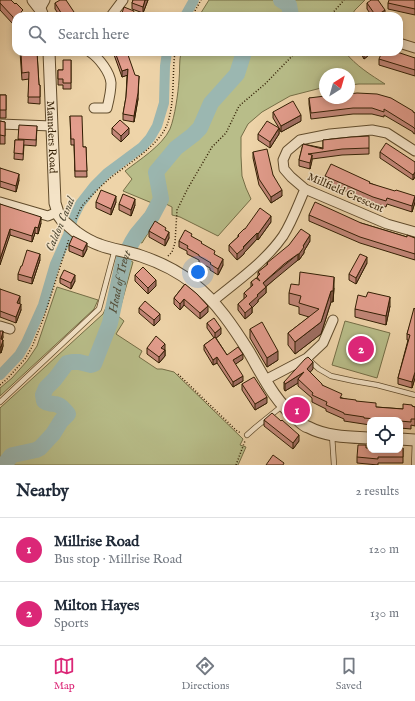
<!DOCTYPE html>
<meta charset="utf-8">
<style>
body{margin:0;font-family:"IM FELL English",serif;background:#f2f2f3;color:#1f2937}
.controls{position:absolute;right:12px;bottom:12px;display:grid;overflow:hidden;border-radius:8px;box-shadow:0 2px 6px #0003}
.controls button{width:36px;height:36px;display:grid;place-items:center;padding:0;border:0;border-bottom:1px solid #e0e1e3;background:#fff;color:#1f2937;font:20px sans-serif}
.compass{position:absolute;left:319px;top:68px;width:36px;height:36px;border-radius:50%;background:#fff;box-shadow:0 2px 6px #0003;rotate:37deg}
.you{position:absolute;left:198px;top:272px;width:14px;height:14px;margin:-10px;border:3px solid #fff;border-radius:50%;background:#1a73e8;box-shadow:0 0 0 6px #1a73e833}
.badge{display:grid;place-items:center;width:26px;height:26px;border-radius:50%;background:#db2777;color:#fff;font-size:13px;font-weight:700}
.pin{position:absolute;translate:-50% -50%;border:2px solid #fff;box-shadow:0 1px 4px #0006}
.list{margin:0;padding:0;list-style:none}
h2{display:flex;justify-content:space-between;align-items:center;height:52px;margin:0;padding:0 16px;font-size:17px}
h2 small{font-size:13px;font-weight:400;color:#747a83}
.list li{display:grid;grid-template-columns:26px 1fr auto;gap:12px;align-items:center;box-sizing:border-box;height:64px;padding:0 16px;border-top:1px solid #e0e1e3}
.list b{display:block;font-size:15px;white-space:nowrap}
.list p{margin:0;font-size:13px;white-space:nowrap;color:#747a83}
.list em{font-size:13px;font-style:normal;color:#747a83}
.icon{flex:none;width:22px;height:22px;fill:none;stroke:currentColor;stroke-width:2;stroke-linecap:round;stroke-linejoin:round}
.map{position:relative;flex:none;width:415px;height:465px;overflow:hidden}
.search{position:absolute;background:#fff;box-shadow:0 2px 6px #0003;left:12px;right:12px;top:12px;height:44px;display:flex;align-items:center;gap:10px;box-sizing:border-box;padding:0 14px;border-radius:12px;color:#747a83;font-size:15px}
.sheet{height:180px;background:#fff}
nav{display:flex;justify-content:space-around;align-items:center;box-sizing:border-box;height:56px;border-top:1px solid #e0e1e3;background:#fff;font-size:11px;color:#747a83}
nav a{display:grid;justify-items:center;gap:2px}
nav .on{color:#db2777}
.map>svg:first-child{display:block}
.green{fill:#b8bd89;stroke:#756e46}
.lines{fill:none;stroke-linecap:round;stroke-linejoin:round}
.canal{stroke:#9bb7b1;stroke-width:10}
.river{stroke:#9bb7b1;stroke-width:16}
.service-casing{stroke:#614c2c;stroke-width:6}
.minor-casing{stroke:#614c2c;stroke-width:11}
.tertiary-casing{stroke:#614c2c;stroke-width:13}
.path{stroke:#321e03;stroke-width:1.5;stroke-dasharray:1 2;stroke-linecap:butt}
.service{stroke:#f4e3c7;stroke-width:4.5}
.minor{stroke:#f4e3c7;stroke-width:9}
.tertiary{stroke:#f4e3c7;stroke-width:11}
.tertiary-bridge-casing{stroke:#614c2c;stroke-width:13;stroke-linecap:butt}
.tertiary-bridge{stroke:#f4e3c7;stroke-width:11}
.wall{fill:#c38779;stroke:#321e03}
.shaded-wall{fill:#9f6e63;stroke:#321e03}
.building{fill:#e39d8d;stroke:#321e03}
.labels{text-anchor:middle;stroke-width:3;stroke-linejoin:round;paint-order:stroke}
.street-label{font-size:11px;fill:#321e03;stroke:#f4e3c7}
.water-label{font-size:12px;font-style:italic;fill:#524c37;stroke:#f4e3c7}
</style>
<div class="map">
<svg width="415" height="465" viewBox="0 0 415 465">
<rect width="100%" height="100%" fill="#eed4a9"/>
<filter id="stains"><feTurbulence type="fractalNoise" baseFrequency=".005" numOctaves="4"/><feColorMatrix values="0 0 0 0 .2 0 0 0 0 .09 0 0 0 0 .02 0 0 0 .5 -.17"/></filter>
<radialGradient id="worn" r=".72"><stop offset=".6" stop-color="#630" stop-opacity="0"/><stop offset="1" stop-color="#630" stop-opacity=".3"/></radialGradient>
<path class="green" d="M 209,0 L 365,0 L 355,10 L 351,16 L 199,16 Z
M 181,52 L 345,52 C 356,66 371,75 385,84 L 359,84 L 349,85 L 349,74 L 325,74 L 325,87 L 290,96 L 262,112 L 248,124 L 241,137 L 241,156 L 242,176 L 246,188 L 251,199 L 218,236 L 180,217 L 172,215 L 172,207 L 166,204 L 142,243 L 128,239 L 152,203 L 123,191 L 132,179 L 125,171 C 139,160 162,146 170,129 C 175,116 178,94 179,80 C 180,71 179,61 181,52 Z
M 119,257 L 133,262 L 118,316 L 124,321 L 116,334 L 142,351 L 139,357 L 157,369 L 162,369 L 174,372 L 243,439 L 240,445 L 246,447 L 238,465 L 0,465 L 0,408 L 103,314 L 110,299 Z
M 57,287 L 98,300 L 94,309 L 0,396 L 0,388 L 12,378 L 27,361 L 37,346 Z
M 345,321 L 390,333 L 377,378 L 332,365 Z"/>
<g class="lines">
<path class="canal" d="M 185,16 L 194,0
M 0,375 L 19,355 L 26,343 L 43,305 L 55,264 L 68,235 L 73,218 L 80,204 L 94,186 L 107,173 L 142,147 L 150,138 L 157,126 L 164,103 L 165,66 L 167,52"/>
<g class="river">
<path d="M 281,0 L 289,5 L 291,16"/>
<path id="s1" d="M 4,465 L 11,456 L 13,455 L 36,450 L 40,448 L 53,434 L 61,421 L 68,414 C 64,409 60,404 54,404 C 49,403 48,404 44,401 L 43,395 L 46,388 L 55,379 L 67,363 L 72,362 L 79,362 L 91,365 L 94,364 L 110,323 L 124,258 L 132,242 L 137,234 L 152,216 L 161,199 L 156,172 L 176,148 L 193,135 L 200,128 L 211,103 L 237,74 L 244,52"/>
</g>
<defs>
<path id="service" d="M 310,361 L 319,369 L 331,376 L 354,381 L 377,385 L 415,395
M 0,402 L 99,309 L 115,249
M 247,435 L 256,427 L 282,406
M 332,435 L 334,465
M 414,465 L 415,440"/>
<path id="minor" d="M 40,9 L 45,0
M 111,16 L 123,0
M 399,43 L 415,48
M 90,52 C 99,58 110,72 111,83 C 111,92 109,100 107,108 L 94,108
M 0,124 L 52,126
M 415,151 L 387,133 L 372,130 L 330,134 L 300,140 L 287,151 L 283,160 L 284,169 L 291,177 L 305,189 L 387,224 L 415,232
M 0,202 L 48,216 L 57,212
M 213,301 C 237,281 265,262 283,236 C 292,222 298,205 305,189
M 0,326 L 10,329
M 265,380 L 307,358 L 323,343 L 333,320"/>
<g id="tertiary">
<path d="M 33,0 L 40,9 L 43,16"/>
<path id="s2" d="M 49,52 L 55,203 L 59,216 L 62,220"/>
<path d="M 76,232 C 83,237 91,242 100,245 C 113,250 127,251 141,256 C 159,262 179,272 194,284 C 216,301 234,328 249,352 C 263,376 275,402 298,420 C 301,423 304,426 308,427 C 327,437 349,437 370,438"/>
<path d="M 400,439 L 415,440"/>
</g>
</defs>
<use href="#service" class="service-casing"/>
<use href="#minor" class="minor-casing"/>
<use href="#tertiary" class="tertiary-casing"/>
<path class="path" d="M 192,16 L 201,0
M 330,16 L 344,0
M 76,219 C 78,214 80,209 83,205 C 90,197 101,186 109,179 C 127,164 161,145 168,122 C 175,99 172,75 175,52
M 168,256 L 172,252 L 175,243 L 177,210 L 188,188 L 212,147 L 226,133 L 239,106 L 265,84 L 296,52
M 178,374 L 237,431 L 241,433
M 0,385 L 7,379 L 25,359 L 32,347 L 44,317 L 69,239
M 236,465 L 245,441"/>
<use href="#service" class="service"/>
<use href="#minor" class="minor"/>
<use href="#tertiary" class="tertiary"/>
<defs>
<path id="tertiary-bridge" d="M 62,220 L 76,232"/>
</defs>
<use href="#tertiary-bridge" class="tertiary-bridge-casing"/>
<use href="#tertiary-bridge" class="tertiary-bridge"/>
</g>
<path class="wall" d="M 0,0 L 16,16 L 16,37 L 13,24 L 0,10 Z
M 133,0 L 148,0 L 143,13 L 132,9 L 132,3 Z
M 415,0 L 415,15 L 388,9 L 388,3 Z
M 55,3 L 76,15 L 82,16 L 60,16 L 55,9 Z
M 367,3 L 385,16 L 372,16 L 367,9 Z
M 20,52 L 37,52 L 39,85 L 40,85 L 40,104 L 28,103 L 29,79 L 22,80 Z
M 109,52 L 127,52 L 138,99 L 134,122 L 123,120 L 123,114 L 126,97 L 127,75 L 122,77 L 113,52 L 109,53 Z
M 360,52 L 373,52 L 364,59 Z
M 415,58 L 415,76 L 379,65 L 379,59 Z
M 71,60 L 71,89 L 63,89 L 63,85 L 58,85 L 58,70 L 63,70 Z
M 0,95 L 6,95 L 6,118 L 0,118 Z
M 309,98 L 413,112 L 415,113 L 415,134 L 413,133 L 413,132 L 384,115 L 384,117 L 372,114 L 353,114 L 311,119 L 309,104 Z
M 273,112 L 301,121 L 281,132 L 279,128 L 279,134 L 270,148 L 258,140 L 258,134 L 279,128 L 273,118 Z
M 70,116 L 83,147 L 86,147 L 87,177 L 75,177 L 74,145 L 71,145 Z
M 0,121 L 5,122 L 5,144 L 0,144 Z
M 37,126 L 36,146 L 24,145 L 23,160 L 14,159 L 15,140 L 18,140 Z
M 112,128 L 129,134 L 121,142 L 112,134 Z
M 323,140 L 369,148 L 369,154 L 342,155 L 312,159 L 310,169 L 299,166 L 299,160 L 303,144 L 323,148 Z
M 253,152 L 273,175 L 282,196 L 271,203 L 259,185 L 253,158 Z
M 380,152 L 415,162 L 415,177 L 413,180 L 380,158 Z
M 0,168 L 19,180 L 16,192 L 0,187 Z
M 325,176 L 370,183 L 415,202 L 412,212 L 387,204 L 386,207 L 373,203 L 325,182 Z
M 96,202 L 116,202 L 111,215 L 96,208 Z
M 0,204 L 41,223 L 38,234 L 35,233 L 32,242 L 10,235 Z
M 119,204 L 135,205 L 131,216 L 119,210 Z
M 309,215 L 361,223 L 407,237 L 415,238 L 415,260 L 360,243 L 309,221 Z
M 271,222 L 258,240 L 257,239 L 244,253 L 244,254 L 237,260 L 229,251 L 229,245 L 238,237 L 238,235 L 245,229 Z
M 149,231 L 166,231 L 169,238 L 165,246 L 149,237 Z
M 192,237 L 215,255 L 223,265 L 218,275 L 210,270 L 210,268 L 199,262 L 199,260 L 187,254 L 187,251 L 179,247 L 179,241 Z
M 310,241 L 304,251 L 304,253 L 299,260 L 298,260 L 284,270 L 266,287 L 266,293 L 258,300 L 258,302 L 252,308 L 252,313 L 245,319 L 238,310 L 238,304 L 244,299 L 244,293 L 251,287 L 251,282 L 257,279 L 257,277 L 258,276 L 258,272 L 267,265 L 267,263 Z
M 69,245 L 87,249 L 83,257 L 69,251 Z
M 40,260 L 32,284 L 18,280 L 18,274 Z
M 367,263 L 356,284 L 349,280 L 349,274 Z
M 135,275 L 156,286 L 148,294 L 135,281 Z
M 60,278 L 75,281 L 71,289 L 60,283 Z
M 185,284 L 208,312 L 200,319 L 184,305 L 180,310 L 174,304 L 174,298 Z
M 299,285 L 334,288 L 333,302 L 331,302 L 321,334 L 295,354 L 288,345 L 288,333 L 309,317 L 299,314 L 299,307 L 289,304 L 289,293 Z
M 0,289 L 20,302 L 19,304 L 21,310 L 16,323 L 0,317 Z
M 390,306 L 386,325 L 355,317 L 355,309 Z
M 139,308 L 160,320 L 154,326 L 139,313 Z
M 415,309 L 415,378 L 412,388 L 398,384 L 398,378 L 408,340 L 407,340 L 407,334 Z
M 207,323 L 221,334 L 216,338 L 227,355 L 243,359 L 235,364 L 243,381 L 233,387 L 217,363 L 213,365 L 204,350 L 204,345 L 214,338 L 207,328 Z
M 250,329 L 278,360 L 267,367 L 250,338 Z
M 0,331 L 3,337 L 2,340 L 3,346 L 1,353 L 0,353 Z
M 147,348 L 165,349 L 165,356 L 159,363 L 147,354 Z
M 313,369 L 310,372 L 322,385 L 342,398 L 376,407 L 403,409 L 412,406 L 415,407 L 415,426 L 411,425 L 411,429 L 400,428 L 400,420 L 370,420 L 370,425 L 344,421 L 344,419 L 326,411 L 326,409 L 312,402 L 312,398 L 298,386 L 298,383 L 285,391 L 284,389 L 284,382 Z
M 242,384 L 267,403 L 255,410 L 242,390 Z
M 264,420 L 299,441 L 293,449 L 264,426 Z
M 366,448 L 370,450 L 403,448 L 403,463 L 378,463 L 378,465 L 357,463 L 357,457 Z"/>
<path class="shaded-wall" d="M 145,0 L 148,0 L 143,13 L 143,7 Z
M 385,10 L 385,16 L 377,16 Z
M 365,52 L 373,52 L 364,59 L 364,53 Z
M 128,69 L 128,75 L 122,77 L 122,71 Z
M 139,76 L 138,99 L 134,122 L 134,116 Z
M 301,115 L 301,121 L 281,132 L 281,126 Z
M 129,128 L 129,134 L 121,142 L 121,136 Z
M 279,128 L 279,134 L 270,148 L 270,142 Z
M 312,155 L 312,161 L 310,169 L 310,163 Z
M 415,172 L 415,177 L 413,180 L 413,175 Z
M 19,174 L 19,180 L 16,192 L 16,186 Z
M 282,190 L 282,196 L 271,203 L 271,197 Z
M 116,196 L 116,202 L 111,215 L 111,209 Z
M 415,196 L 415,202 L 412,212 L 412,206 Z
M 135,199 L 135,205 L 131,216 L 131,210 Z
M 271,216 L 271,222 L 258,240 L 258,234 Z
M 41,217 L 41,223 L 38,234 L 38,228 Z
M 35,227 L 35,233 L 32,242 L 32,236 Z
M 10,229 L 10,235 L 0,265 L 0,259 Z
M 169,232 L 169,238 L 165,246 L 165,240 Z
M 257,233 L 257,239 L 244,253 L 244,254 L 237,260 L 237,254 Z
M 310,235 L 310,241 L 304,251 L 304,253 L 299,260 L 299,254 L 303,246 Z
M 87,243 L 87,249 L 83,257 L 83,251 Z
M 40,254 L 40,260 L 32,284 L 32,278 Z
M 298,254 L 298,260 L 263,289 L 263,283 Z
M 367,257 L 367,263 L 356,284 L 356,278 Z
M 223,259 L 223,265 L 218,275 L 218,269 Z
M 75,275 L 75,281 L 71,289 L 71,283 Z
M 334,277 L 334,288 L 333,302 L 333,291 Z
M 156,280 L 156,286 L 148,294 L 148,288 Z
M 266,287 L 266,293 L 258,300 L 258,302 L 252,308 L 252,313 L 245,319 L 245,313 L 249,304 L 257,295 Z
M 331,291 L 331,302 L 321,334 L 295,354 L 295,342 L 321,322 Z
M 20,296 L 20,302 L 17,309 L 17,303 Z
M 390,297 L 390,306 L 386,325 L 386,316 Z
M 184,299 L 184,305 L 180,310 L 180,304 Z
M 21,304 L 21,310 L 16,323 L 16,317 Z
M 208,306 L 208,312 L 200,319 L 200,313 Z
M 160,314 L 160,320 L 154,326 L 154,320 Z
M 221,328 L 221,334 L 215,339 L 215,333 Z
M 3,331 L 3,337 L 1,345 L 1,339 Z
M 3,340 L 3,346 L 1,353 L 1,347 Z
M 165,344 L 165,349 L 161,354 L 161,348 Z
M 165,350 L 165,356 L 159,363 L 159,357 Z
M 278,351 L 278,360 L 267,367 L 267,358 Z
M 243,354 L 243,359 L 233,366 L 233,360 Z
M 217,357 L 217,363 L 213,365 L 213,360 Z
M 313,362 L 313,369 L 307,376 L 307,369 Z
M 304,372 L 298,379 L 298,383 L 285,391 L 285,384 Z
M 415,372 L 415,378 L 412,388 L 412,382 Z
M 243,376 L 243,381 L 233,387 L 233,382 Z
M 267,397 L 267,403 L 255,410 L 255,404 Z
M 299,435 L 299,441 L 293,449 L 293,443 Z"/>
<path class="building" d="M 0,0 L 11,0 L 15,4 L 16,3 L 23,10 L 21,12 L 23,16 L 16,16 L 16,31 L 13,17 L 0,3 Z
M 60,0 L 66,0 L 76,15 L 80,13 L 82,16 L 63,16 L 55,3 Z
M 133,0 L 145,0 L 143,7 L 132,3 Z
M 371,0 L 378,0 L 385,10 L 376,16 L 367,3 Z
M 389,0 L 415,0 L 415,9 L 388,3 Z
M 124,7 L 134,11 L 132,16 L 121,16 Z
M 21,52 L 37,52 L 39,85 L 40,85 L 40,97 L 28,97 L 29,72 L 22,73 Z
M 115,52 L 127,52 L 135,75 L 139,76 L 138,93 L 134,116 L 123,114 L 126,97 L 128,69 L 122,71 Z
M 382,52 L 397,52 L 415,58 L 415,70 L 379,59 Z
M 63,60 L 71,60 L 71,83 L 63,83 L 63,79 L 58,79 L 58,70 L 63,70 Z
M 357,93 L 377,94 L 391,98 L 413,111 L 413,112 L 415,113 L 415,129 L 413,127 L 384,109 L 384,112 L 372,108 L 353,108 L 311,113 L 309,98 L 325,96 L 325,98 L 349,98 L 349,94 Z
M 0,95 L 6,95 L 6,110 L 0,110 Z
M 293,101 L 301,115 L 281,126 L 273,112 Z
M 70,116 L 82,116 L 83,147 L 86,147 L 87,171 L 75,171 L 74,139 L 71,139 Z
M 120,120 L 129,128 L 121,136 L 112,128 Z
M 0,121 L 5,122 L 5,136 L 0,135 Z
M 267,121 L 279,128 L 270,142 L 258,134 Z
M 19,125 L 37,126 L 36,140 L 18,139 Z
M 369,136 L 369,148 L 342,149 L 308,154 L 312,155 L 310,163 L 299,160 L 303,144 L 323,149 L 323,140 L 351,137 Z
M 15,140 L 24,140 L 23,154 L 14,153 Z
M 386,143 L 415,162 L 415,172 L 413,175 L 380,152 Z
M 267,149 L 273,175 L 282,190 L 271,197 L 259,179 L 253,152 Z
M 331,164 L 370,182 L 369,183 L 395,191 L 396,190 L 415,196 L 412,206 L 387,198 L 386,201 L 373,197 L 325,176 Z
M 0,168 L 19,174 L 16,186 L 0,181 Z
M 101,190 L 116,196 L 111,209 L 96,202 Z
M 123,194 L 135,199 L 131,210 L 119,204 Z
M 315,202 L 361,223 L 407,237 L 407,235 L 415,238 L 415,254 L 360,237 L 309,215 Z
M 0,204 L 41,217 L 38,228 L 35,227 L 32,236 L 10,229 L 0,259 Z
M 260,208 L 271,216 L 258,234 L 257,233 L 243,247 L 244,248 L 237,254 L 229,245 L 239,236 L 238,235 L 244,229 L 245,229 Z
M 155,221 L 166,228 L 165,230 L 169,232 L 165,240 L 149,231 Z
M 301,229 L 310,235 L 303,246 L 304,247 L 299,254 L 298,254 L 284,264 L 263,283 L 266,287 L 257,295 L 258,296 L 249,304 L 252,307 L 245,313 L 238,304 L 247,296 L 244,293 L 253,285 L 251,282 L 256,278 L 260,281 L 257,277 L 260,274 L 258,272 L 268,264 L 267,263 L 289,245 Z
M 185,230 L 192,234 L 191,236 L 202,242 L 201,243 L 215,251 L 214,254 L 223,259 L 218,269 L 210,264 L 211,263 L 199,256 L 199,255 L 187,248 L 188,246 L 179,241 Z
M 73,236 L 87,243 L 83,251 L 69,245 Z
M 27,250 L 40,254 L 32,278 L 18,274 L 21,266 L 22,266 Z
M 360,254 L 367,257 L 356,278 L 349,274 Z
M 143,267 L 156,280 L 148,288 L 135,275 Z
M 64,270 L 75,275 L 71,283 L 60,278 Z
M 300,272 L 334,277 L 333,291 L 331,291 L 321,322 L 295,342 L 288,333 L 319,309 L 299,303 L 301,296 L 289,293 L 291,284 L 299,285 Z
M 185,284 L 197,294 L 208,306 L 200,313 L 184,299 L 180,304 L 174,298 Z
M 0,289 L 20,296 L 17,303 L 21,304 L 16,317 L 0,311 Z
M 368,292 L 390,297 L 386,316 L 355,309 L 358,295 L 366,297 Z
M 145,301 L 160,314 L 154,320 L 139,308 Z
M 414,308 L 415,309 L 415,372 L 412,382 L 398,378 L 410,335 L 407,334 Z
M 214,318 L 221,328 L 215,333 L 207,323 Z
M 262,322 L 278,351 L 267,358 L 250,329 Z
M 0,331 L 3,331 L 1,339 L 3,340 L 1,347 L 0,347 Z
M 156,336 L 165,344 L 161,348 L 165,350 L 159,357 L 147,348 Z
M 215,337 L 227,355 L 238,347 L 243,354 L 233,360 L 243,376 L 233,382 L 217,357 L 213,360 L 204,345 Z
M 308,357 L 313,362 L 307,369 L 322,384 L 322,385 L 342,394 L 340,398 L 356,400 L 356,401 L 376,403 L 376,407 L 403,409 L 403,404 L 412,405 L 412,406 L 415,407 L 415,419 L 411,419 L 411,422 L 400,421 L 400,420 L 388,420 L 364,418 L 364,417 L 344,414 L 344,413 L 326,405 L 327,402 L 312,395 L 313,393 L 298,379 L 304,372 L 285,384 L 284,382 L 305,359 Z
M 254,377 L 267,397 L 255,404 L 242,384 Z
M 272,413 L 281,421 L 282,420 L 299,435 L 293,443 L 264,420 Z
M 358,445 L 366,445 L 366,448 L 370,448 L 370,450 L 400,450 L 400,448 L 403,448 L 403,457 L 378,457 L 378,459 L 357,457 Z
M 273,455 L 284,463 L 283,465 L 266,465 Z"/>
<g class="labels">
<g class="street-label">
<text dy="4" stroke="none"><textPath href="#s2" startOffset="85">Maunders Road</textPath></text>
<text transform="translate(346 192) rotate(24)" y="4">Millfield Crescent</text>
</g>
<g class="water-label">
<text transform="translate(60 224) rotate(-67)" y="4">Caldon Canal</text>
<text dy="4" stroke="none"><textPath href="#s1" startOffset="275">Head of Trent</textPath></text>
</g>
</g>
<rect width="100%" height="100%" filter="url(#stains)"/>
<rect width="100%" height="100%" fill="url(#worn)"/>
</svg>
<div class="controls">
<button><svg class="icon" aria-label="locate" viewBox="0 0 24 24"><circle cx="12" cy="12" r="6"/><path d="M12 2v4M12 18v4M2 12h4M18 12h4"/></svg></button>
</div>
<svg class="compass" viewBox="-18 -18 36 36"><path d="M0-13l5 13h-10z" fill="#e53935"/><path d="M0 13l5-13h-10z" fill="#747a83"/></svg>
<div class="you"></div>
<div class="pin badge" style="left:297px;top:410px">1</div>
<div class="pin badge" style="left:361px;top:349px">2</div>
<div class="search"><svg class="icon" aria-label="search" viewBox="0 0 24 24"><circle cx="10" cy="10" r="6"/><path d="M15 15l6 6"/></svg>Search here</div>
</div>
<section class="sheet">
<h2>Nearby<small>2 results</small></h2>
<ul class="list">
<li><span class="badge">1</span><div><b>Millrise Road</b><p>Bus stop · Millrise Road</p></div><em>120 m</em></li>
<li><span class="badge">2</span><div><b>Milton Hayes</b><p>Sports</p></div><em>130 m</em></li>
</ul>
</section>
<nav>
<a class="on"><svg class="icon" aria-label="map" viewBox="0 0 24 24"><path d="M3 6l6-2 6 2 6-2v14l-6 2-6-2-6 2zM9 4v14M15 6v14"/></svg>Map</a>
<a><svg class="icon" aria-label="directions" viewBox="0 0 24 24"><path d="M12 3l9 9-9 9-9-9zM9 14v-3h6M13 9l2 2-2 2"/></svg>Directions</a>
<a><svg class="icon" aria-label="saved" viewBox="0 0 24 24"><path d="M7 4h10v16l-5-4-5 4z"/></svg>Saved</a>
</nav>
